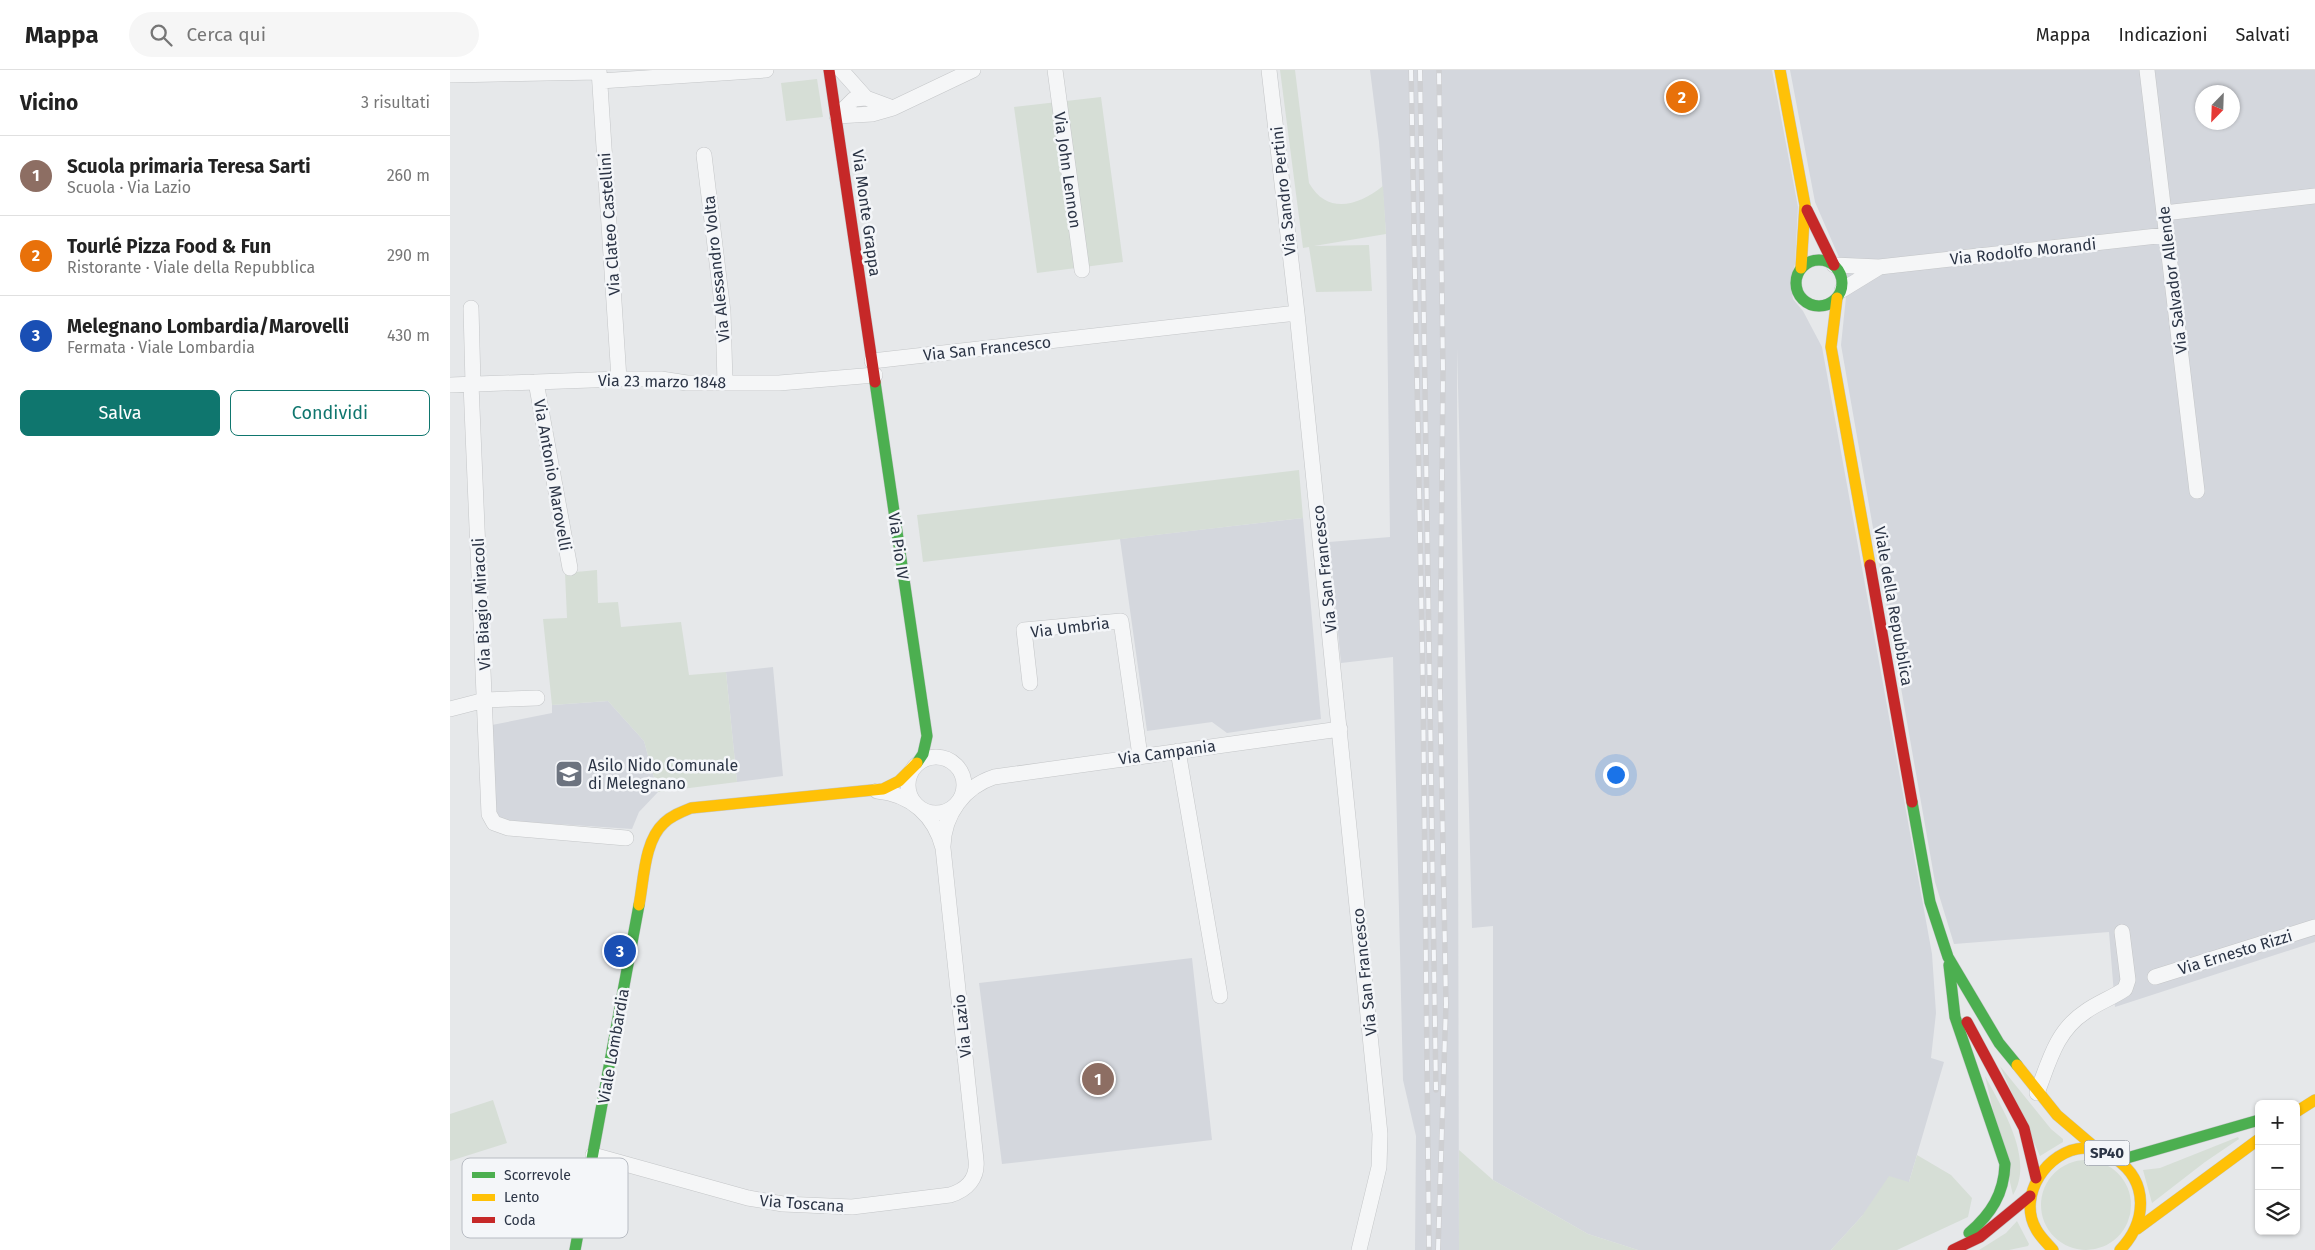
<!DOCTYPE html>
<html lang="it">
<meta charset="utf-8">
<style>
body{margin:0;font-family:"Fira Sans",sans-serif;background:#f6f6f6;color:#222}
.controls{position:absolute;right:15px;bottom:15px;display:grid;overflow:hidden;border-radius:8px;box-shadow:0 1px 4px #0004}
.controls button{width:45px;height:45px;display:grid;place-items:center;padding:0;border:0;border-bottom:1px solid #e0e0e0;background:#fff;color:#222;font:25px sans-serif}
.compass{position:absolute;left:1745px;top:15px;width:45px;height:45px;border-radius:50%;background:#fff;box-shadow:0 1px 4px #0004;rotate:203deg}
.you{position:absolute;left:1165px;top:704px;width:18px;height:18px;margin:-12px;border:4px solid #fff;border-radius:50%;background:#1a73e8;box-shadow:0 0 0 8px #1a73e833}
.badge{display:grid;place-items:center;width:32px;height:32px;border-radius:50%;background:#0f766e;color:#fff;font-size:16px;font-weight:700}
.pin{position:absolute;translate:-50% -50%;border:2px solid #fff;box-shadow:0 1px 5px #0006}
.list{margin:0;padding:0;list-style:none}
h2{display:flex;justify-content:space-between;align-items:center;height:65px;margin:0;padding:0 20px;font-size:21px}
h2 small{font-size:16px;font-weight:400;color:#767676}
.list li{display:grid;grid-template-columns:32px 1fr auto;gap:15px;align-items:center;box-sizing:border-box;height:80px;padding:0 20px;border-top:1px solid #e0e0e0}
.list b{display:block;font-size:19px;white-space:nowrap}
.list p{margin:0;font-size:16px;white-space:nowrap;color:#767676}
.list em{font-size:16px;font-style:normal;color:#767676}
.actions{display:flex;gap:10px;padding:15px 20px}
.actions a{flex:1;padding:11px 0;border:1px solid #0f766e;border-radius:8px;text-align:center;font-size:18px;color:#0f766e}
.actions .main{background:#0f766e;color:#fff}
.icon{flex:none;width:28px;height:28px;fill:none;stroke:currentColor;stroke-width:2;stroke-linecap:round;stroke-linejoin:round}
.map{position:relative;flex:none;width:1865px;height:1180px;overflow:hidden}
header{display:flex;align-items:center;gap:30px;box-sizing:border-box;height:70px;padding:0 25px;background:#fff;border-bottom:1px solid #e0e0e0}
header strong{font-size:24px}
nav{display:flex;gap:28px;margin-inline-start:auto;font-size:18px}
.search{width:350px;height:45px;background:#f6f6f6;display:flex;align-items:center;gap:12px;box-sizing:border-box;padding:0 18px;border-radius:28px;color:#767676;font-size:19px}
main{display:flex}
aside{flex:1;background:#fff}
.map>svg:first-child{display:block}
.built{fill:#d4d7dd;fill-rule:evenodd}
.green{fill:#d6ded6}
.lines{fill:none;stroke-linecap:round;stroke-linejoin:round}
.street-casing{stroke:#c4c6c8;stroke-width:16}
.fast-casing{stroke:#c4c6c8;stroke-width:12}
.slow-casing{stroke:#c4c6c8;stroke-width:12}
.jam-casing{stroke:#c4c6c8;stroke-width:12}
.street{stroke:#f5f6f7;stroke-width:15}
.fast{stroke:#4caf50;stroke-width:11}
.slow{stroke:#ffc107;stroke-width:11}
.jam{stroke:#c62828;stroke-width:11}
.rail-casing{stroke:#cecfd2;stroke-width:5.5}
.rail{stroke:#f4f6f9;stroke-width:4;stroke-dasharray:11;stroke-linecap:butt}
.labels{text-anchor:middle;stroke-width:5;stroke-linejoin:round;paint-order:stroke}
.shield{fill:#f4f6f9;stroke:#676e7b;stroke-width:1}
.shield-label{font-size:15px;font-weight:bold;fill:#2b3445}
.street-label{font-size:16px;fill:#2b3445;stroke:#f4f6f9}
.poi-label{font-size:16px;fill:#2b3445;stroke:#f4f6f9;text-anchor:start}
.key{fill:#f4f6f9;stroke:#b8bcc3;stroke-width:1}
.key-label{font-size:14px;fill:#2b3445}
</style>
<header>
<strong>Mappa</strong>
<div class="search"><svg class="icon" aria-label="search" viewBox="0 0 24 24"><circle cx="10" cy="10" r="6"/><path d="M15 15l6 6"/></svg>Cerca qui</div>
<nav><a>Mappa</a><a>Indicazioni</a><a>Salvati</a></nav>
</header>
<main>
<aside>
<h2>Vicino<small>3 risultati</small></h2>
<ul class="list">
<li><span class="badge" style="background:#8d6e63">1</span><div><b>Scuola primaria Teresa Sarti</b><p>Scuola · Via Lazio</p></div><em>260 m</em></li>
<li><span class="badge" style="background:#e8710a">2</span><div><b>Tourlé Pizza Food &amp; Fun</b><p>Ristorante · Viale della Repubblica</p></div><em>290 m</em></li>
<li><span class="badge" style="background:#1a4fb4">3</span><div><b>Melegnano Lombardia/Marovelli</b><p>Fermata · Viale Lombardia</p></div><em>430 m</em></li>
</ul>
<div class="actions"><a class="main">Salva</a><a>Condividi</a></div>
</aside>
<div class="map">
<svg width="1865" height="1180" viewBox="0 0 1865 1180">
<rect width="100%" height="100%" fill="#e6e8ea"/>
<path class="built" d="M 920,0 L 1322,0 L 1348,137 L 1345,194 L 1340,212 L 1343,229 L 1353,241 L 1372,277 L 1482,884 L 1486,943 L 1481,988 L 1494,992 L 1459,1112 L 1412,1146 L 1381,1180 L 1188,1180 L 1138,1164 L 1043,1110 L 1043,856 L 1022,858 L 1007,278 L 1009,1180 L 965,1180 L 966,1066 L 953,1010 L 943,587 L 891,593 L 879,472 L 940,467 L 936,164 L 929,72 Z
M 1340,0 L 1865,0 L 1865,872 L 1665,937 L 1659,862 L 1504,874 L 1485,812 L 1391,275 L 1398,208 L 1365,132 ZM 1752,22 L 1782,22 L 1782,52 L 1752,52 Z
M 853,448 L 871,649 L 777,663 L 762,652 L 697,661 L 670,469 Z
M 323,597 L 333,706 L 287,712 L 276,602 Z
M 158,631 L 194,671 L 208,722 L 189,742 L 182,759 L 45,750 L 42,655 L 102,643 L 102,635 Z
M 742,888 L 762,1070 L 552,1094 L 529,913 Z"/>
<path class="green" d="M 830,0 L 845,0 L 859,113 C 878,146 909,135 933,116 L 936,164 L 864,176 L 919,175 L 922,221 L 866,222 L 859,177 L 853,178 Z
M 367,9 L 373,47 L 336,51 L 331,13 Z
M 651,27 L 673,192 L 587,203 L 564,37 Z
M 849,400 L 853,448 L 473,492 L 467,445 Z
M 147,500 L 148,533 L 168,532 L 171,557 L 231,552 L 239,605 L 276,602 L 287,712 L 208,722 L 194,671 L 158,631 L 102,635 L 93,549 L 117,548 L 115,503 Z
M 1550,996 L 1601,1059 L 1613,1069 L 1613,1072 L 1590,1086 Z
M 1535,1006 C 1552,1038 1585,1089 1563,1125 Z
M 43,1030 L 57,1073 L 0,1091 L 0,1044 Z
M 1788,1067 L 1789,1069 L 1755,1092 L 1702,1133 L 1693,1100 L 1710,1098 Z
M 1009,1080 L 1043,1110 L 1138,1164 L 1188,1180 L 1009,1180 Z
M 1467,1085 L 1501,1105 L 1522,1128 L 1518,1147 L 1447,1180 L 1381,1180 L 1412,1146 L 1439,1106 L 1459,1112 Z
M1591 1135a45 45 0 1 1 90 0a45 45 0 1 1-90 0Z
M 1567,1151 L 1579,1174 L 1578,1176 L 1559,1180 L 1529,1180 L 1556,1163 Z"/>
<g class="lines">
<defs>
<path id="street" d="M 149,0 L 169,309
M 391,0 L 416,28
M 605,0 L 632,200
M 819,0 L 847,243 L 930,1064 L 929,1097 L 909,1180
M 1697,0 L 1747,421
M 0,5 L 149,2
M 150,11 L 316,0
M 387,46 L 404,29 L 416,28 L 443,38 L 523,0
M 387,46 L 422,44 L 443,38
M 254,85 L 273,242 L 275,313
M 1714,143 L 1865,126
M 1384,195 L 1429,197 L 1716,165
M 1392,220 L 1428,198
M 21,238 L 23,314
M 422,291 L 847,243
M 86,312 L 120,498
M 21,314 L 39,744 L 44,753 L 58,758 L 176,768
M 0,315 L 169,309 L 211,309 L 237,313 L 329,313 L 425,305
M 580,613 L 574,560 L 671,551 L 690,686
M 0,639 L 35,630 L 87,628
M 728,681 L 770,926
M458 715a28 28 0 1 1 56 0a28 28 0 1 1-56 0Z
M 493,776 C 494,744 514,717 544,707 L 890,659
M 1705,907 L 1865,857
M 1587,1023 C 1599,992 1606,961 1635,942 C 1647,933 1662,928 1675,919 L 1678,910 L 1672,862
M 143,1085 L 298,1128 L 333,1134 L 402,1137 L 500,1125 C 517,1120 528,1108 526,1090 L 493,778 C 485,746 461,724 427,721"/>
<path id="fast" d="M1346 213a23 23 0 1 1 46 0a23 23 0 1 1-46 0Z
M 425,312 L 477,666 L 473,684 L 467,693
M 1462,732 L 1480,832 L 1498,887 L 1549,973 L 1567,995
M 1499,895 L 1505,947 L 1555,1094 C 1554,1124 1541,1144 1519,1163
M 1670,1090 L 1809,1050
M 125,1180 L 189,835"/>
<path id="slow" d="M 1330,0 L 1355,135 L 1351,198
M 1387,228 L 1381,277 L 1420,495
M 189,835 C 194,810 194,771 214,753 C 221,746 231,742 241,738 L 433,719 L 449,711 L 467,693
M 1567,995 L 1607,1045 L 1648,1080
M 1846,1042 L 1865,1030
M 1687,1159 L 1809,1069
M 1603,1180 C 1598,1174 1590,1167 1586,1159 C 1567,1126 1597,1080 1634,1078 C 1646,1078 1656,1082 1666,1089 C 1699,1112 1697,1152 1670,1180"/>
<path id="jam" d="M 379,0 L 425,312
M 1357,140 L 1384,195
M 1420,495 L 1462,732
M 1517,952 L 1574,1058 L 1586,1108
M 1503,1180 L 1530,1167 L 1580,1126"/>
</defs>
<use href="#street" class="street-casing"/>
<use href="#fast" class="fast-casing"/>
<use href="#slow" class="slow-casing"/>
<use href="#jam" class="jam-casing"/>
<use href="#street" class="street"/>
<use href="#fast" class="fast"/>
<use href="#slow" class="slow"/>
<use href="#jam" class="jam"/>
<defs>
<path id="rail" d="M 961,0 L 973,621 L 979,1180
M 970,0 L 986,1020
M 988,1180 L 996,934 L 990,620 L 993,301 L 989,0"/>
</defs>
<use href="#rail" class="rail-casing"/>
<use href="#rail" class="rail"/>
</g>
<defs>
<symbol id="school-square" viewBox="-11 -11 22 22"><rect x="-9" y="-9" width="18" height="18" rx="4" fill="#6c737f" stroke="#f4f6f9"/><path d="M0-5L7-2L0 1L-7-2ZM-4 1L0 2.5L4 1V4Q0 6-4 4Z" fill="#fff"/></symbol>
</defs>
<g fill-rule="evenodd">
<use href="#school-square" x="103" y="688" width="32" height="32"/>
</g>
<g class="labels">
<rect class="shield" x="1634.5" y="1070.5" width="45" height="25" rx="4"/>
<g class="shield-label">
<text x="1657" y="1088">SP40</text>
</g>
<g class="street-label">
<text transform="translate(618 100) rotate(82)" y="6">Via John Lennon</text>
<text transform="translate(833 121) rotate(-96)" y="6">Via Sandro Pertini</text>
<text transform="translate(417 143) rotate(82)" y="6">Via Monte Grappa</text>
<text transform="translate(159 154) rotate(-94)" y="6">Via Clateo Castellini</text>
<text transform="translate(1573 181) rotate(-6)" y="6">Via Rodolfo Morandi</text>
<text transform="translate(266 199) rotate(-96)" y="6">Via Alessandro Volta</text>
<text transform="translate(1722 210) rotate(-97)" y="6">Via Salvador Allende</text>
<text transform="translate(537 278) rotate(-6)" y="6">Via San Francesco</text>
<text transform="translate(212 311) rotate(1)" y="6">Via 23 marzo 1848</text>
<text transform="translate(103 405) rotate(80)" y="6">Via Antonio Marovelli</text>
<text transform="translate(449 476) rotate(82)" y="6">Via Pio IV</text>
<text transform="translate(874 499) rotate(-96)" y="6">Via San Francesco</text>
<text transform="translate(31 534) rotate(-93)" y="6">Via Biagio Miracoli</text>
<text transform="translate(1444 536) rotate(80)" y="6">Viale della Repubblica</text>
<text transform="translate(620 557) rotate(-7)" y="6">Via Umbria</text>
<text transform="translate(717 682) rotate(-8)" y="6">Via Campania</text>
<text transform="translate(1785 882) rotate(-17)" y="6">Via Ernesto Rizzi</text>
<text transform="translate(914 902) rotate(-96)" y="6">Via San Francesco</text>
<text transform="translate(512 956) rotate(-96)" y="6">Via Lazio</text>
<text transform="translate(163 976) rotate(-80)" y="6">Viale Lombardia</text>
<text transform="translate(352 1133) rotate(4)" y="6">Via Toscana</text>
</g>
<g class="poi-label">
<text x="138" y="701">Asilo Nido Comunale<tspan x="138" dy="18">di Melegnano</tspan></text>
</g>
</g>
<rect x="12" y="1088" width="166" height="80" rx="8" class="key"/>
<rect x="22" y="1102" width="23" height="6" fill="#4caf50"/>
<rect x="22" y="1124" width="23" height="7" fill="#ffc107"/>
<rect x="22" y="1147" width="23" height="6" fill="#c62828"/>
<g class="key-label">
<text x="54" y="1110">Scorrevole</text>
<text x="54" y="1132">Lento</text>
<text x="54" y="1155">Coda</text>
</g>
</svg>
<div class="controls">
<button>+</button>
<button>−</button>
<button><svg class="icon" aria-label="layers" viewBox="0 0 24 24"><path d="M12 4l9 5-9 5-9-5zM3 14l9 5 9-5"/></svg></button>
</div>
<svg class="compass" viewBox="-18 -18 36 36"><path d="M0-13l5 13h-10z" fill="#e53935"/><path d="M0 13l5-13h-10z" fill="#767676"/></svg>
<div class="you"></div>
<div class="pin badge" style="left:648px;top:1009px;background:#8d6e63">1</div>
<div class="pin badge" style="left:1232px;top:27px;background:#e8710a">2</div>
<div class="pin badge" style="left:170px;top:881px;background:#1a4fb4">3</div>
</div>
</main>
